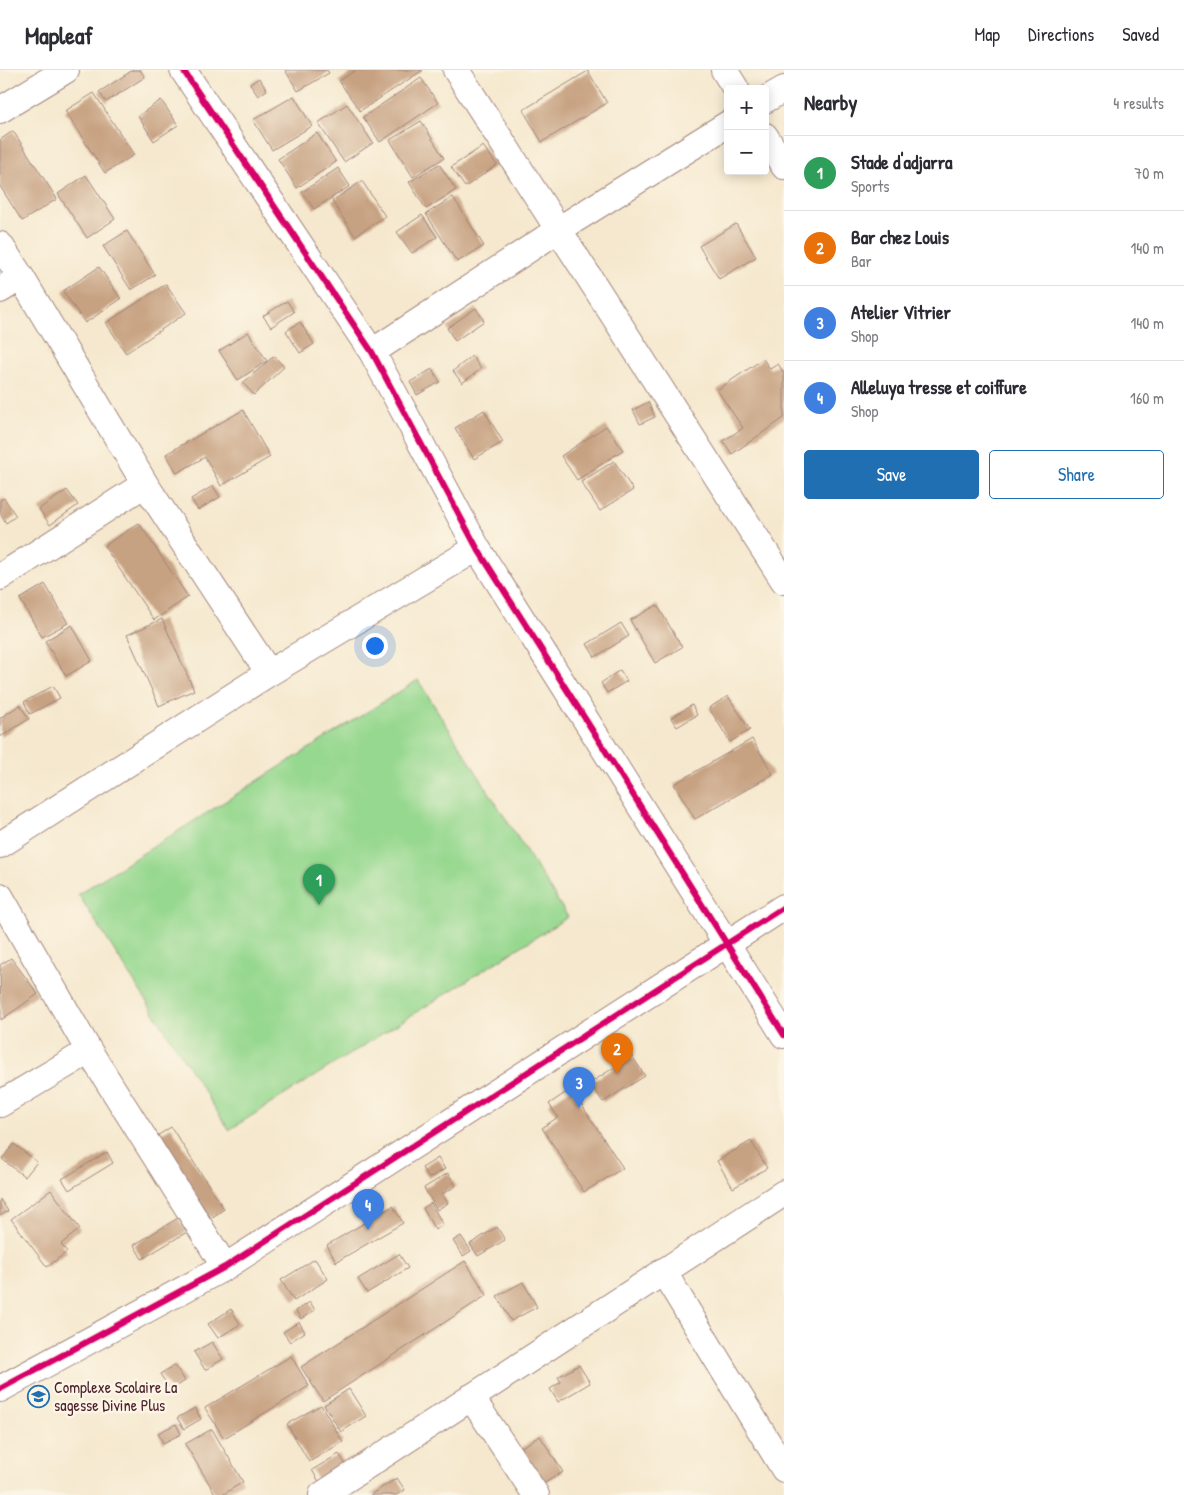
<!DOCTYPE html>
<meta charset="utf-8">
<style>
body{margin:0;font-family:"Patrick Hand",sans-serif;background:#f7f7f7;color:#2b2b33}
.controls{position:absolute;right:15px;top:15px;display:grid;overflow:hidden;border-radius:5px;box-shadow:0 2px 12px #0003}
.controls button{width:45px;height:45px;display:grid;place-items:center;padding:0;border:0;border-bottom:1px solid #e1e1e2;background:#fff;color:#2b2b33;font:25px sans-serif}
.you{position:absolute;left:374px;top:575px;width:18px;height:18px;margin:-12px;border:4px solid #fff;border-radius:50%;background:#1a73e8;box-shadow:0 0 0 8px #1a73e833}
.badge{display:grid;place-items:center;width:32px;height:32px;border-radius:50%;background:#1f6fb2;color:#fff;font-size:16px;font-weight:700}
.pin{position:absolute;translate:-50% -41px;filter:drop-shadow(0 1px 2px #0008)}
.pin::after{content:'';position:absolute;top:26px;width:18px;height:15px;background:inherit;clip-path:polygon(0 0,100% 0,50% 100%)}
.list{margin:0;padding:0;list-style:none}
h2{display:flex;justify-content:space-between;align-items:center;height:65px;margin:0;padding:0 20px;font-size:21px}
h2 small{font-size:16px;font-weight:400;color:#7c7c81}
.list li{display:grid;grid-template-columns:32px 1fr auto;gap:15px;align-items:center;box-sizing:border-box;height:75px;padding:0 20px;border-top:1px solid #e1e1e2}
.list b{display:block;font-size:19px;white-space:nowrap}
.list p{margin:0;font-size:16px;white-space:nowrap;color:#7c7c81}
.list em{font-size:16px;font-style:normal;color:#7c7c81}
.actions{display:flex;gap:10px;padding:15px 20px}
.actions a{flex:1;padding:11px 0;border:1px solid #1f6fb2;border-radius:5px;text-align:center;font-size:18px;color:#1f6fb2}
.actions .main{background:#1f6fb2;color:#fff}
.map{position:relative;flex:none;width:784px;height:1425px;overflow:hidden}
header{display:flex;align-items:center;gap:30px;box-sizing:border-box;height:70px;padding:0 25px;background:#fff;border-bottom:1px solid #e1e1e2}
header strong{font-size:24px}
nav{display:flex;gap:28px;margin-inline-start:auto;font-size:18px}
main{display:flex}
aside{flex:1;background:#fff}
.map>svg:first-child{display:block}
.green{fill:#96d88f;stroke:#707c5d}
.building{fill:#c7a282}
.lines{fill:none;stroke-linecap:round;stroke-linejoin:round}
.minor-casing{stroke:#a0847c;stroke-width:28}
.minor{stroke:#fff;stroke-width:26}
.cycleway-casing{stroke:#fcf5e5;stroke-width:9}
.cycleway{stroke:#d6006c;stroke-width:6}
.labels{text-anchor:middle;stroke-width:5;stroke-linejoin:round;paint-order:stroke}
.poi-label{font-size:16px;fill:#4a1f2b;stroke:#fcf5e5;text-anchor:start}
</style>
<header>
<strong>Mapleaf</strong>
<nav><a>Map</a><a>Directions</a><a>Saved</a></nav>
</header>
<main>
<div class="map">
<svg width="784" height="1425" viewBox="0 0 784 1425">
<rect width="100%" height="100%" fill="#fcf5e5"/>
<filter id="ink" filterUnits="userSpaceOnUse"><feTurbulence type="fractalNoise" baseFrequency=".02" numOctaves="2"/><feDisplacementMap in="SourceGraphic" scale="10" xChannelSelector="R" yChannelSelector="G"/><feConvolveMatrix kernelMatrix="1 2 1 2 8 2 1 2 1" color-interpolation-filters="sRGB"/></filter>
<filter id="wash" filterUnits="userSpaceOnUse"><feTurbulence type="fractalNoise" baseFrequency=".0096" numOctaves="4" result="noise"/><feDisplacementMap in="SourceGraphic" scale="20" xChannelSelector="R" yChannelSelector="G"/><feGaussianBlur stdDeviation="1.12" result="paint"/><feColorMatrix in="noise" values="0 0 0 0 0 0 0 0 0 0 0 0 0 0 0 0 0 1.4 0 .05"/><feComposite in="paint" operator="in"/></filter>
<g filter="url(#wash)">
<rect width="100%" height="100%" fill="#f5e8ce"/>
<path class="green" d="M 418,610 L 568,847 L 229,1060 L 78,824 Z"/>
<g id="blocks">
<path class="building" d="M 133,0 L 140,0 L 145,7 L 106,32 L 99,22 Z
M 285,0 L 327,0 L 329,3 L 298,21 Z
M 356,0 L 423,0 L 360,41 L 339,11 Z
M 588,1 L 607,33 L 542,72 L 523,40 Z
M 259,8 L 267,20 L 258,26 L 250,14 Z
M 421,8 L 438,33 L 380,72 L 363,47 Z
M 94,23 L 134,85 L 105,103 L 65,41 Z
M 294,26 L 312,56 L 272,80 L 253,50 Z
M 161,30 L 178,55 L 154,71 L 138,46 Z
M 347,34 L 373,73 L 344,92 L 318,53 Z
M 421,51 L 444,88 L 413,107 L 390,70 Z
M 13,61 L 57,129 L 22,151 L 0,116 L 0,70 Z
M 317,63 L 336,92 L 297,118 L 278,89 Z
M 483,76 L 497,95 L 465,117 L 451,97 Z
M 439,94 L 456,120 L 426,139 L 409,112 Z
M 338,98 L 350,116 L 314,139 L 302,122 Z
M 86,105 L 115,149 L 87,168 L 58,124 Z
M 362,111 L 385,146 L 355,166 L 332,131 Z
M 453,127 L 484,176 L 457,192 L 426,144 Z
M 422,145 L 437,167 L 412,183 L 397,162 Z
M 736,154 L 756,187 L 719,209 L 699,176 Z
M 127,161 L 155,205 L 131,220 L 103,176 Z
M 99,197 L 121,229 L 85,253 L 63,221 Z
M 166,214 L 186,243 L 126,283 L 106,253 Z
M 287,231 L 294,242 L 271,257 L 263,246 Z
M 476,238 L 484,251 L 455,271 L 447,258 Z
M 300,252 L 314,274 L 300,283 L 286,261 Z
M 248,262 L 267,291 L 238,310 L 219,281 Z
M 274,286 L 284,297 L 254,325 L 243,313 Z
M 472,286 L 481,299 L 462,313 L 453,301 Z
M 763,289 L 770,299 L 778,294 L 784,303 L 784,348 L 732,384 L 723,371 L 743,358 L 717,320 Z
M 432,299 L 440,312 L 417,325 L 410,312 Z
M 648,332 L 655,347 L 640,354 L 633,340 Z
M 243,340 L 270,387 L 221,416 L 205,387 L 177,403 L 166,384 Z
M 484,340 L 503,372 L 474,389 L 455,358 Z
M 606,356 L 623,380 L 577,410 L 561,386 Z
M 614,391 L 633,420 L 600,441 L 581,412 Z
M 213,416 L 220,427 L 198,440 L 191,429 Z
M 67,420 L 78,435 L 50,455 L 39,439 Z
M 4,428 L 16,446 L 6,453 L 0,443 L 0,430 Z
M 139,453 L 188,527 L 154,550 L 104,476 Z
M 45,514 L 68,553 L 42,567 L 20,529 Z
M 657,535 L 682,577 L 655,593 L 630,550 Z
M 162,549 L 194,620 L 159,636 L 127,565 Z
M 621,553 L 629,566 L 595,587 L 587,574 Z
M 72,555 L 92,591 L 66,606 L 45,571 Z
M 620,600 L 627,611 L 607,623 L 601,613 Z
M 53,616 L 60,628 L 30,644 L 24,632 Z
M 728,626 L 750,660 L 730,672 L 709,638 Z
M 20,635 L 29,649 L 0,667 L 0,648 Z
M 692,635 L 697,645 L 677,657 L 671,648 Z
M 752,669 L 773,704 L 695,749 L 674,714 Z
M 11,888 L 38,924 L 1,950 L 0,895 Z
M 632,986 L 645,1006 L 603,1032 L 590,1013 Z
M 571,1019 L 623,1098 L 584,1122 L 542,1058 L 558,1047 L 549,1034 Z
M 171,1057 L 224,1139 L 211,1148 L 157,1066 Z
M 751,1071 L 767,1098 L 733,1118 L 717,1091 Z
M 14,1074 L 37,1092 L 25,1107 L 2,1089 Z
M 107,1082 L 113,1093 L 69,1120 L 62,1109 Z
M 438,1088 L 445,1099 L 429,1108 L 422,1098 Z
M 448,1103 L 456,1116 L 442,1124 L 448,1133 L 437,1140 L 424,1118 Z
M 51,1120 L 80,1159 L 61,1174 L 67,1182 L 47,1197 L 11,1149 Z
M 0,1129 L 8,1141 L 0,1146 Z
M 431,1133 L 443,1155 L 435,1160 L 423,1138 Z
M 393,1136 L 403,1153 L 336,1192 L 327,1175 Z
M 178,1148 L 187,1162 L 142,1189 L 134,1175 Z
M 497,1157 L 505,1170 L 478,1186 L 470,1174 Z
M 461,1166 L 471,1181 L 463,1186 L 453,1171 Z
M 399,1184 L 408,1198 L 367,1223 L 358,1209 Z
M 315,1189 L 328,1209 L 294,1231 L 281,1210 Z
M 465,1191 L 487,1225 L 323,1331 L 301,1297 Z
M 523,1212 L 537,1237 L 511,1251 L 497,1226 Z
M 310,1232 L 315,1240 L 301,1249 L 296,1241 Z
M 231,1239 L 240,1254 L 218,1268 L 208,1254 Z
M 299,1252 L 305,1262 L 290,1272 L 283,1262 Z
M 212,1272 L 223,1289 L 205,1300 L 194,1282 Z
M 291,1286 L 309,1316 L 224,1368 L 205,1338 Z
M 175,1295 L 185,1311 L 171,1320 L 160,1304 Z
M 579,1295 L 590,1313 L 558,1332 L 550,1319 L 561,1312 L 558,1307 Z
M 349,1319 L 366,1346 L 341,1362 L 324,1335 Z
M 321,1335 L 343,1372 L 309,1392 L 287,1354 Z
M 195,1338 L 201,1349 L 184,1359 L 177,1348 Z
M 176,1354 L 181,1364 L 163,1373 L 158,1363 Z
M 212,1359 L 243,1412 L 222,1425 L 216,1425 L 185,1374 Z
M 540,1366 L 563,1402 L 538,1417 L 515,1381 Z
M 339,1384 L 351,1403 L 324,1420 L 312,1400 Z
M 397,1408 L 405,1420 L 396,1425 L 370,1425 Z"/>
</g>
</g>
<g filter="url(#ink)">
<use href="#blocks" fill-opacity="0" stroke="#a0847c" stroke-width="1"/>
<g class="lines">
<defs>
<path id="minor" d="M 183,0 L 372,282 L 477,478 L 603,677 L 784,965
M 456,0 L 784,511
M 724,0 L 736,19
M 765,30 L 784,19
M 0,40 L 66,0
M 765,66 L 784,96
M 0,175 L 21,207 L 145,414 L 269,603
M 0,220 L 21,207
M 372,282 L 558,160 L 728,54
M 0,507 L 145,414
M 0,775 L 269,603 L 477,478
M 0,826 L 89,981 L 225,1197
M 0,1034 L 89,981
M 663,1201 L 784,1399
M 0,1319 L 225,1197 L 784,837
M 471,1327 L 536,1425
M 322,1425 L 784,1123"/>
</defs>
<use href="#minor" class="minor-casing"/>
<use href="#minor" class="minor"/>
<defs>
<path id="cycleway" d="M 183,0 L 372,282 L 477,478 L 603,677 L 784,965
M 0,1319 L 225,1197 L 784,837"/>
</defs>
<use href="#cycleway" class="cycleway-casing"/>
<use href="#cycleway" class="cycleway"/>
</g>
</g>
<defs>
<symbol id="school-ring" viewBox="-11 -11 22 22"><circle r="9.5" fill="#fcf5e5" stroke="#1f6fb2" stroke-width="1.5"/><path d="M0-5L7-2L0 1L-7-2ZM-4 1L0 2.5L4 1V4Q0 6-4 4Z" fill="#1f6fb2"/></symbol>
</defs>
<g fill-rule="evenodd">
<use href="#school-ring" x="26" y="1314" width="25" height="25"/>
</g>
<g class="labels">
<g class="poi-label">
<text x="54" y="1323">Complexe Scolaire La<tspan x="54" dy="18">sagesse Divine Plus</tspan></text>
</g>
</g>
</svg>
<div class="controls">
<button>+</button>
<button>−</button>
</div>
<div class="you"></div>
<div class="pin badge" style="left:319px;top:835px;background:#2e9e5b">1</div>
<div class="pin badge" style="left:617px;top:1004px;background:#e8710a">2</div>
<div class="pin badge" style="left:579px;top:1038px;background:#3f7fe0">3</div>
<div class="pin badge" style="left:368px;top:1160px;background:#3f7fe0">4</div>
</div>
<aside>
<h2>Nearby<small>4 results</small></h2>
<ul class="list">
<li><span class="badge" style="background:#2e9e5b">1</span><div><b>Stade d'adjarra</b><p>Sports</p></div><em>70 m</em></li>
<li><span class="badge" style="background:#e8710a">2</span><div><b>Bar chez Louis</b><p>Bar</p></div><em>140 m</em></li>
<li><span class="badge" style="background:#3f7fe0">3</span><div><b>Atelier Vitrier</b><p>Shop</p></div><em>140 m</em></li>
<li><span class="badge" style="background:#3f7fe0">4</span><div><b>Alleluya tresse et coiffure</b><p>Shop</p></div><em>160 m</em></li>
</ul>
<div class="actions"><a class="main">Save</a><a>Share</a></div>
</aside>
</main>
